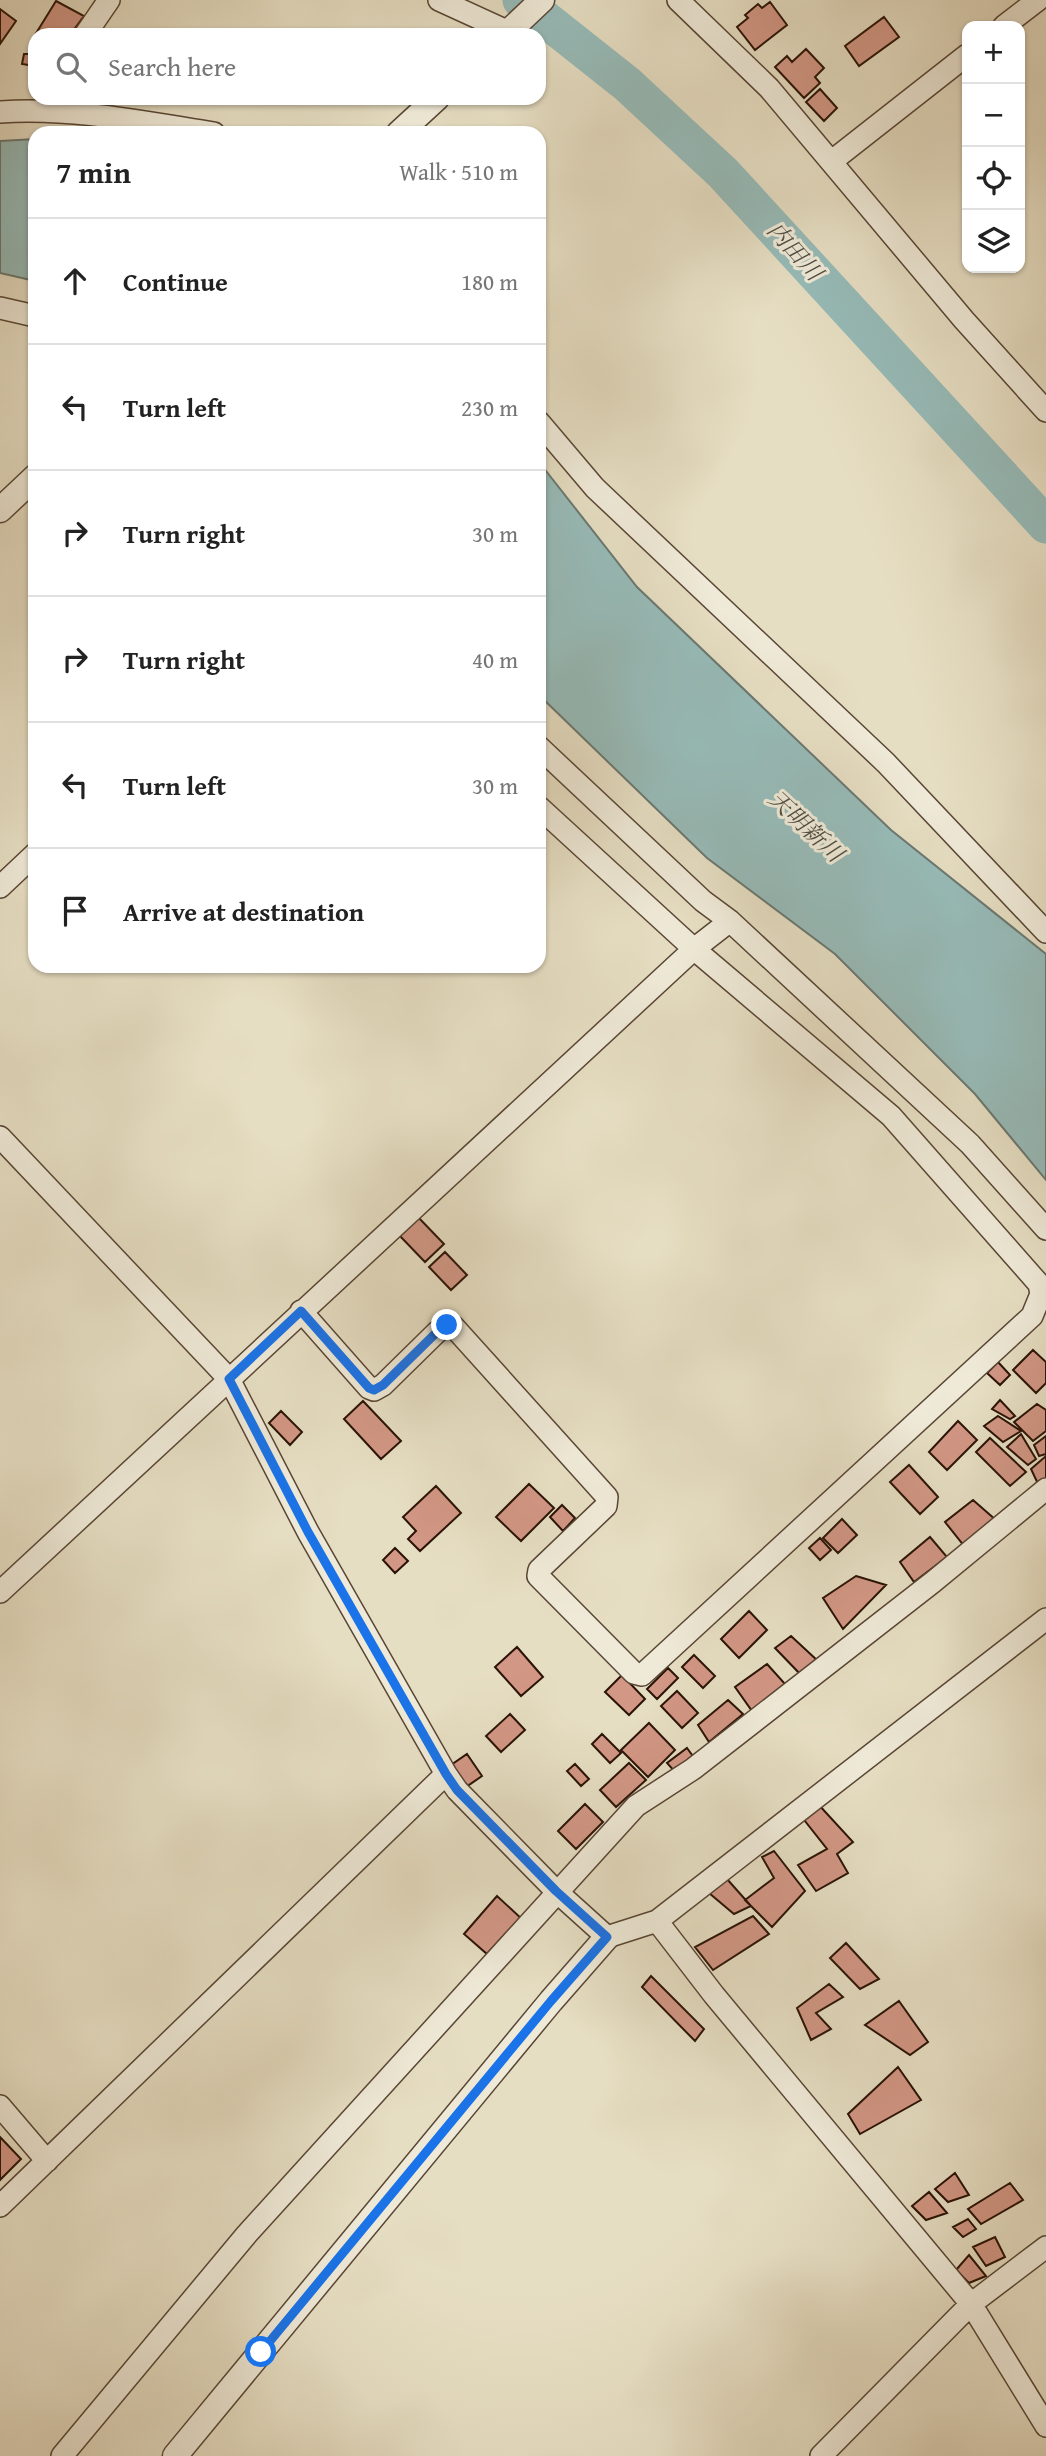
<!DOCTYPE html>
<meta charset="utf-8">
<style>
body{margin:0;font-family:"Gentium Book Plus","Noto Serif JP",serif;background:#f6f6f6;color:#222}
.controls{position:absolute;right:21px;top:21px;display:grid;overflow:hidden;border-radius:14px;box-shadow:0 2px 5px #0004}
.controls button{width:63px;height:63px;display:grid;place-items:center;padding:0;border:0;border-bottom:2px solid #e0e0e0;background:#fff;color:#222;font:35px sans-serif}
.stop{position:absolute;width:21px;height:21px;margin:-16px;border:5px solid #1a73e8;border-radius:50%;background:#fff}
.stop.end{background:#1a73e8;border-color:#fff;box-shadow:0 2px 7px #0008}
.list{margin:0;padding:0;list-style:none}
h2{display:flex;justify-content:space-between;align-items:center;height:91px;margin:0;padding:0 28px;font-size:30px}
h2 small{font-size:23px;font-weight:400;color:#767676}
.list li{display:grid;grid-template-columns:46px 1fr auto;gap:21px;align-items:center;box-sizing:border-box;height:126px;padding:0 28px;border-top:2px solid #e0e0e0}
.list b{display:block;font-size:26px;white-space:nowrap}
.list em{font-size:23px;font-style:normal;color:#767676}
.icon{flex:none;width:38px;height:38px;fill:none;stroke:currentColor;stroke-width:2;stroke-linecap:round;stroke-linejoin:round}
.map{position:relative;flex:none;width:1046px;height:2456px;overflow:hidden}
.search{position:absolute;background:#fff;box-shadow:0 2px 5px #0004;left:28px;top:28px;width:518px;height:77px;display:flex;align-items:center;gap:18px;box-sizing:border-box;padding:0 24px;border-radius:21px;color:#767676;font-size:26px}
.panel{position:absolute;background:#fff;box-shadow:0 2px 5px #0004;left:28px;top:126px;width:518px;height:847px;border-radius:21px}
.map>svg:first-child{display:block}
.water{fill:#97bbb8;stroke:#6b7871;stroke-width:2}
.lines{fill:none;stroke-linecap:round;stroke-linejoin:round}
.river{stroke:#97bbb8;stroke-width:37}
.building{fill:#d29785;stroke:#2a1306;stroke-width:2}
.minor-casing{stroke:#594635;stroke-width:24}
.tertiary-casing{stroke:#594635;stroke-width:27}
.minor{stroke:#efead8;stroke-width:21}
.tertiary{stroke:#efead8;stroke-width:24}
.route{stroke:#1a73e8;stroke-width:9}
.labels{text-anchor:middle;stroke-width:6;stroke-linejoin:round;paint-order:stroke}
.water-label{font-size:23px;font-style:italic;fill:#504e44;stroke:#efead8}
</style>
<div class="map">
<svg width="1046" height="2456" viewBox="0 0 1046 2456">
<rect width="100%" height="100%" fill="#e6dec3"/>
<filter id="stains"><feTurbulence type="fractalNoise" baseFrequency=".00286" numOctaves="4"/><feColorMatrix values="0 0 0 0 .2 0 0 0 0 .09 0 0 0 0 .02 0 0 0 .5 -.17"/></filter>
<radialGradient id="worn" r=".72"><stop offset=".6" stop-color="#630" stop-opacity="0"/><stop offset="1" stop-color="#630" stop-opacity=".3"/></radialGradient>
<path class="water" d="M 35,139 L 35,281 L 0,273 L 0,141 Z
M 539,462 L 637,587 L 891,830 L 1046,954 L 1046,1180 L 975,1094 L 835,954 L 707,858 L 539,695 Z"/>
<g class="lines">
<path class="river" d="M 521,0 L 627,84 L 723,173 L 1046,525"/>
</g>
<path class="building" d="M 56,1 L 84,16 L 70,35 L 35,35 Z
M 770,2 L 787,25 L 755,50 L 737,27 L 748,18 L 745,15 L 758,4 L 762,8 Z
M 0,9 L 16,21 L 0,44 Z
M 884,17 L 899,37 L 859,66 L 845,46 Z
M 806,49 L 824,68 L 815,77 L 820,83 L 804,98 L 775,67 L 787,56 L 792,62 Z
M 24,54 L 35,54 L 35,66 L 22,64 Z
M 820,89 L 837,108 L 824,121 L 806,102 Z
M 417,1216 L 444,1244 L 425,1262 L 398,1234 Z
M 445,1252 L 467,1275 L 451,1290 L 429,1267 Z
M 1033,1350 L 1046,1362 L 1046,1383 L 1036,1393 L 1013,1370 Z
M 998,1362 L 1010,1375 L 1000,1385 L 987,1373 Z
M 1000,1400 L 1015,1416 L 1010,1419 L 992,1409 Z
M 363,1401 L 401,1441 L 381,1459 L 344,1419 Z
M 1037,1404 L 1046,1410 L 1046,1431 L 1033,1441 L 1014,1422 Z
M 281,1411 L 302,1432 L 290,1445 L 269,1423 Z
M 998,1416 L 1021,1431 L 1003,1442 L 984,1426 Z
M 958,1421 L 977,1440 L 947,1470 L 929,1452 Z
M 1021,1434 L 1036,1459 L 1028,1465 L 1007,1447 Z
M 1046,1436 L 1046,1454 L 1039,1456 L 1034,1445 Z
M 990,1438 L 1026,1472 L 1010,1486 L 976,1452 Z
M 1046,1456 L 1046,1481 L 1039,1486 L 1031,1469 Z
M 909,1465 L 938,1497 L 920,1514 L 890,1482 Z
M 529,1484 L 554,1508 L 521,1541 L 496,1517 Z
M 436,1486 L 461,1513 L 420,1551 L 408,1539 L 416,1531 L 403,1517 Z
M 973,1500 L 997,1521 L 965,1547 L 945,1522 Z
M 562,1505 L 575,1518 L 563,1531 L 550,1517 Z
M 842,1519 L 857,1535 L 838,1553 L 823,1538 Z
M 930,1537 L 947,1557 L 914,1582 L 900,1562 Z
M 820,1538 L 831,1550 L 820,1560 L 809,1548 Z
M 395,1548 L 408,1561 L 395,1573 L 383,1560 Z
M 856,1576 L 886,1585 L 843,1629 L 823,1598 Z
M 749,1611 L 767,1630 L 739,1658 L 721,1639 Z
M 791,1636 L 819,1662 L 803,1677 L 775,1648 Z
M 517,1647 L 543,1677 L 521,1696 L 495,1667 Z
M 694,1655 L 715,1676 L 703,1688 L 682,1667 Z
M 767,1664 L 786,1685 L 752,1711 L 735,1687 Z
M 668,1668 L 678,1678 L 657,1699 L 647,1689 Z
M 622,1675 L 645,1699 L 629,1715 L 605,1692 Z
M 677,1691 L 698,1713 L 682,1728 L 661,1706 Z
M 728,1700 L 743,1714 L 709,1742 L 698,1725 Z
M 510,1714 L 525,1730 L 501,1752 L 486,1736 Z
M 649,1723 L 675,1750 L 648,1777 L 621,1750 Z
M 602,1734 L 621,1753 L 610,1763 L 592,1744 Z
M 687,1748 L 695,1759 L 675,1772 L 667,1763 Z
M 467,1754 L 482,1776 L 466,1787 L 451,1765 Z
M 629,1763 L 646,1780 L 616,1807 L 600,1790 Z
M 575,1764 L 589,1779 L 581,1786 L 567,1771 Z
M 585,1804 L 603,1822 L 576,1849 L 558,1831 Z
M 818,1804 L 853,1842 L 837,1854 L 848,1873 L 816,1891 L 798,1865 L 827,1849 L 801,1816 Z
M 774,1851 L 805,1891 L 772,1927 L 745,1900 L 774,1878 L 762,1857 Z
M 727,1879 L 751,1906 L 734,1914 L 709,1893 Z
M 497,1896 L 523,1920 L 509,1936 L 506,1933 L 487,1954 L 464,1934 Z
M 753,1916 L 769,1934 L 713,1970 L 695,1947 Z
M 846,1943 L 879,1979 L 860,1989 L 830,1958 Z
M 651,1976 L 704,2029 L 695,2041 L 642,1987 Z
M 829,1984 L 843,1997 L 816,2013 L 831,2029 L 811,2040 L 797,2008 Z
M 899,2001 L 928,2042 L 910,2055 L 865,2025 Z
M 898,2067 L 921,2100 L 860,2134 L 848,2114 Z
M 0,2137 L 21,2159 L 0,2180 Z
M 955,2173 L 969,2195 L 948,2202 L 935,2189 Z
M 1010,2183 L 1023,2200 L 981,2224 L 968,2209 Z
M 929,2192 L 947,2213 L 926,2220 L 912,2206 Z
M 968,2219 L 976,2229 L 963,2237 L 953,2227 Z
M 995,2237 L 1005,2257 L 986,2266 L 973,2247 Z
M 969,2255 L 986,2276 L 969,2283 L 956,2270 Z"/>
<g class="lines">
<defs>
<path id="minor" d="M 439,0 L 509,32
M 678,0 L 769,88 L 964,320 L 1046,411
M 1004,26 L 1038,0
M 85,35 L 109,0
M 0,112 C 71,107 144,122 214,133
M 832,161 L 967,55
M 0,308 L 35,316
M 539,422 L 595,488 L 886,763 L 1046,932
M 539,747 L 703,901 L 730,921 L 970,1144 L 1046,1229
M 0,887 L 35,854
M 0,1137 L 229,1379 L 308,1532 L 446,1774 L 457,1790 L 556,1891 L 607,1937 L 657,1921 L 1046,1619
M 301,1311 L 369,1388 L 374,1390 L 383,1385 L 437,1332 L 447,1325 L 453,1326 L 607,1497 L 606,1506 L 539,1570 L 538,1576 L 634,1673 L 642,1675 L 1032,1316 L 1041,1294 L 1039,1284 L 891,1116 L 694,949 L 539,807
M 0,1592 L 694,949 L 730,921
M 657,1921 L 714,1995 L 971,2304 L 1046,2426
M 0,2106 L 47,2161
M 0,2206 L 446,1774
M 62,2456 L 247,2234 L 636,1806 L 693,1769 L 933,1582 L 1046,1489
M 821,2456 L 971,2304 L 1046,2247"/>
<path id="tertiary" d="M 505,35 L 542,0
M 399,133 L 437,98
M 0,510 L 35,477
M 175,2456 L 551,2001 L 607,1937"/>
</defs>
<use href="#minor" class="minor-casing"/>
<use href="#tertiary" class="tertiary-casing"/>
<use href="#minor" class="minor"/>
<use href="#tertiary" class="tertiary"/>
</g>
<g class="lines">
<path class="route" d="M 261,2352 L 551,2001 L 607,1937 L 556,1891 L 457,1790 L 446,1774 L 308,1532 L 229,1379 L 301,1311 L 369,1388 L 374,1390 L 383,1385 L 437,1332 L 447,1325"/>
</g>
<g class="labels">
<g class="water-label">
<text transform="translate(795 251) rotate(48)" y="8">内田川</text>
<text transform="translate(806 826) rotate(43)" y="8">天明新川</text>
</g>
</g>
<rect width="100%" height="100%" filter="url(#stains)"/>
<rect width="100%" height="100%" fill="url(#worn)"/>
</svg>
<div class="controls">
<button>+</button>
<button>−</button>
<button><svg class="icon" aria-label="locate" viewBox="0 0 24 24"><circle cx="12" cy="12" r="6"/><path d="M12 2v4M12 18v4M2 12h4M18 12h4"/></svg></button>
<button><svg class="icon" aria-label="layers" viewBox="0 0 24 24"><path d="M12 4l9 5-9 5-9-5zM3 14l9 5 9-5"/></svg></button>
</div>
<div class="stop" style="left:261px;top:2352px"></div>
<div class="stop end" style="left:447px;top:1325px"></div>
<div class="search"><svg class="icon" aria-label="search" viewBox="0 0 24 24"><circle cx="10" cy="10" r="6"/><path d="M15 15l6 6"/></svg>Search here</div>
<section class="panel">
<h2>7 min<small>Walk · 510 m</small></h2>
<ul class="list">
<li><svg class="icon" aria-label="ahead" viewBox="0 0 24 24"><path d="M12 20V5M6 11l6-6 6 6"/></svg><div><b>Continue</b></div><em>180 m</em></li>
<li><svg class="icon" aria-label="left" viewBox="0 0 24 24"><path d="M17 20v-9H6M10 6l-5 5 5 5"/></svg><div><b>Turn left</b></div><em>230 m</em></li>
<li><svg class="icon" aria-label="right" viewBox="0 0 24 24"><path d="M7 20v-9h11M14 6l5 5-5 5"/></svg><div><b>Turn right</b></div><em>30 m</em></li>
<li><svg class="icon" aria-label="right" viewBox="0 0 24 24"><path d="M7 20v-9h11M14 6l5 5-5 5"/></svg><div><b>Turn right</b></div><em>40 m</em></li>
<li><svg class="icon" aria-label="left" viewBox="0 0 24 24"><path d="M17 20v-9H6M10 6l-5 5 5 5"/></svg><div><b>Turn left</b></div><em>30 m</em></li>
<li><svg class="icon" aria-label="arrive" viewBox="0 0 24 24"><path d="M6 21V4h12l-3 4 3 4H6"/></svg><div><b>Arrive at destination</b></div></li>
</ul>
</section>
</div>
